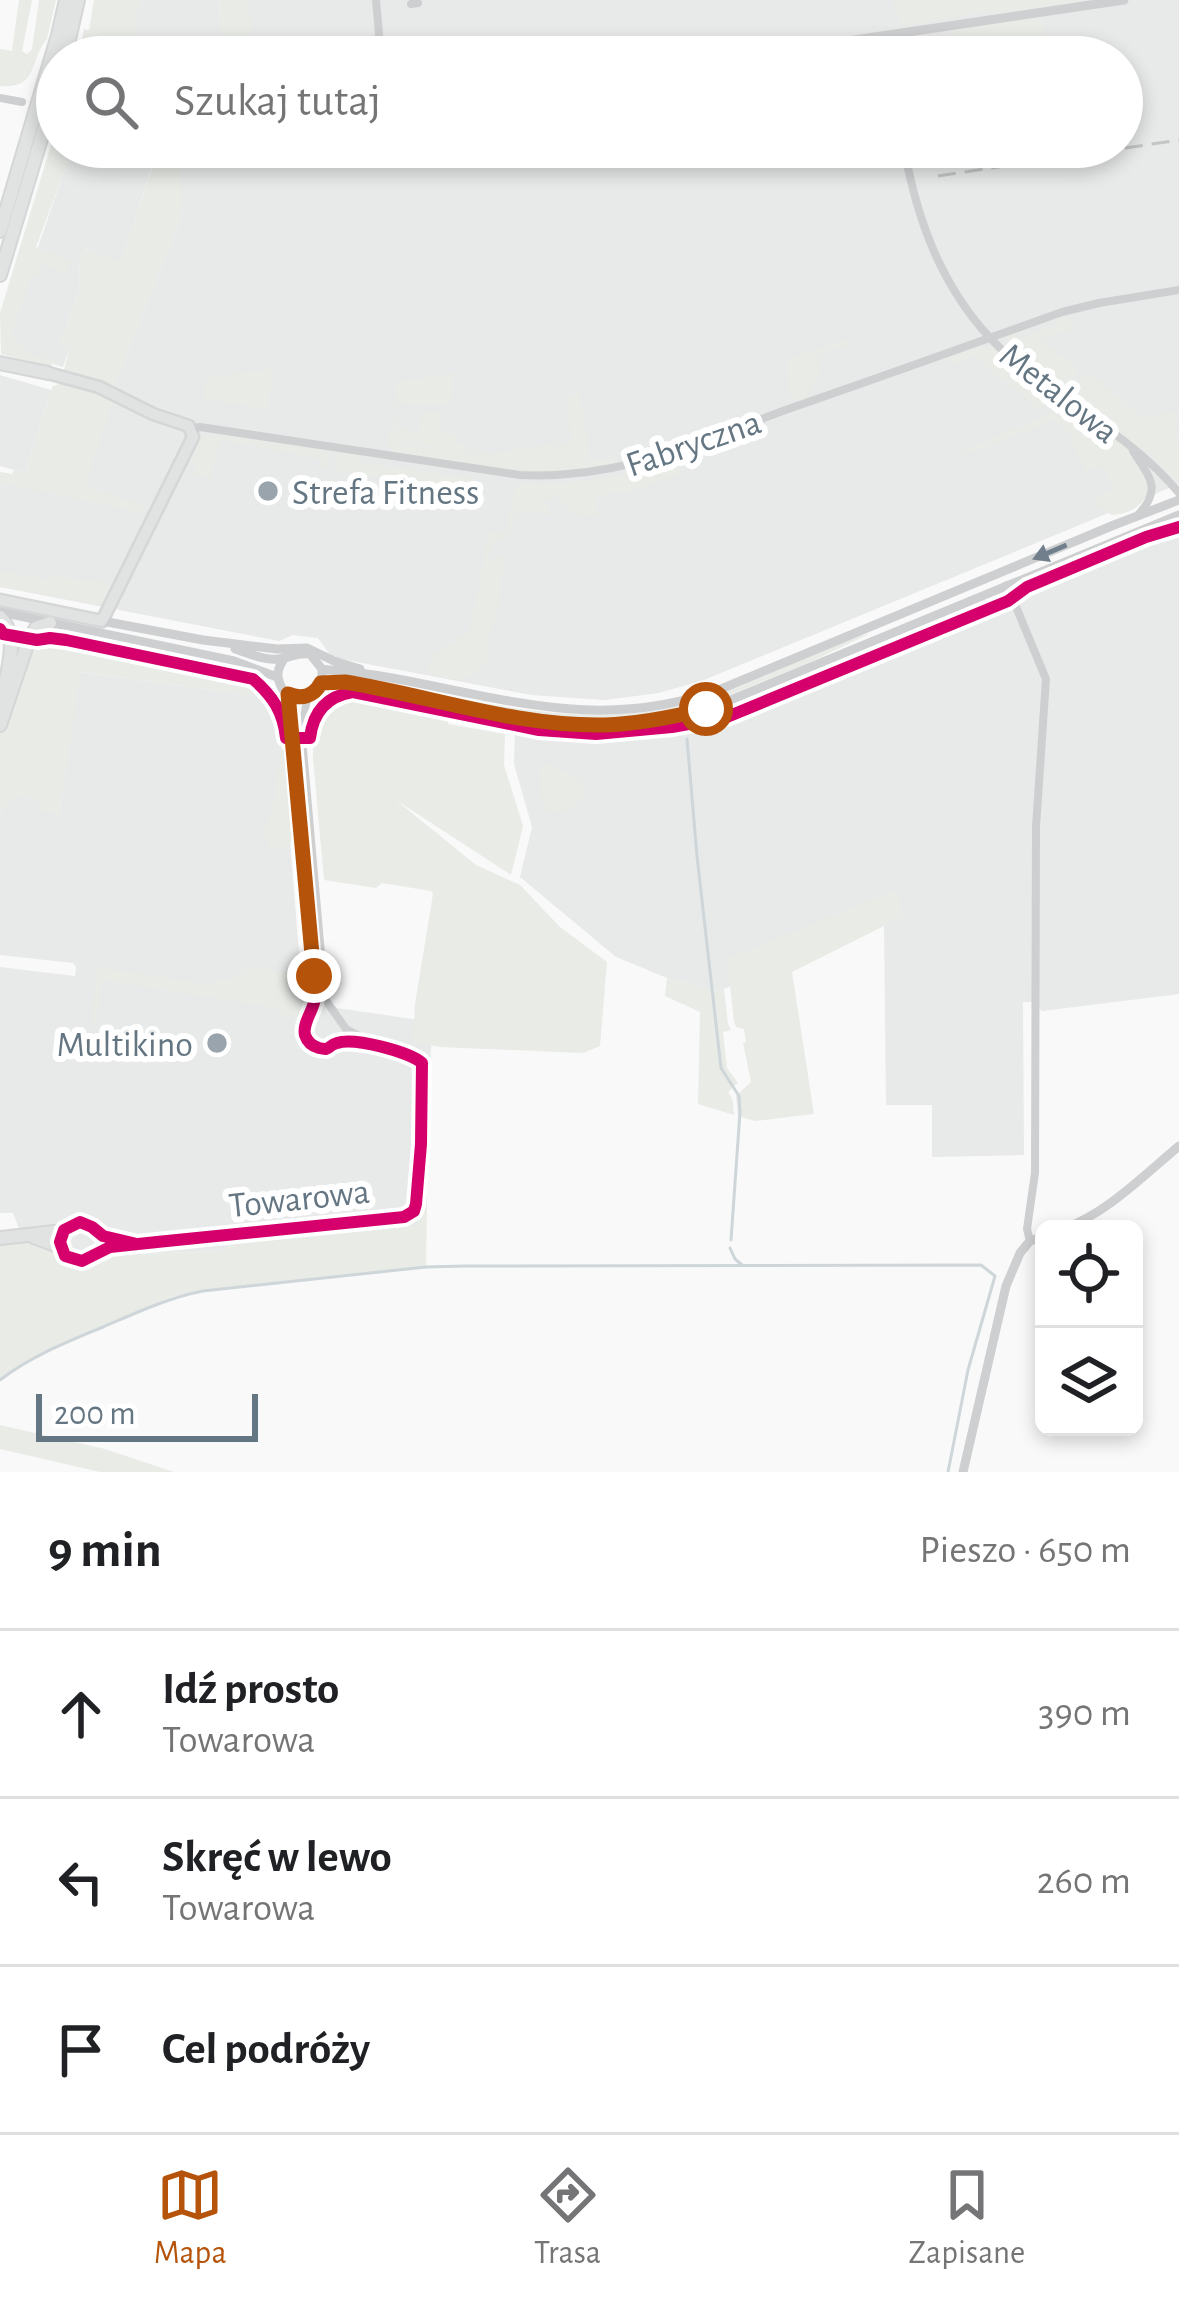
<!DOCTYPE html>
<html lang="pl">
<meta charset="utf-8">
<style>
body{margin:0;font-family:"Alegreya Sans",sans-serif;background:#f6f6f6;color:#202124}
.controls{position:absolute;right:36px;bottom:36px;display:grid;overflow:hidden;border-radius:18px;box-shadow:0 6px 18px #0003}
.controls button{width:108px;height:108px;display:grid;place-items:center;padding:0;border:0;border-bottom:3px solid #e0e0e0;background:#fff;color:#202124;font:60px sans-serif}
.scale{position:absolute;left:36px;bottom:30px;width:222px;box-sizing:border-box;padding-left:12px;border:6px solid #657683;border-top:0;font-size:33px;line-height:42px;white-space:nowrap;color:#657683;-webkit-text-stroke:9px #fff;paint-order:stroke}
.stop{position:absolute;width:36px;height:36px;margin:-27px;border:9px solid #b45309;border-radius:50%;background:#fff}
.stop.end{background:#b45309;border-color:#fff;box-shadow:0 3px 12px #0008}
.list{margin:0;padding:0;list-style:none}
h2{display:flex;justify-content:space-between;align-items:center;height:156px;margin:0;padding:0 48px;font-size:51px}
h2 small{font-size:39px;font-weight:400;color:#757577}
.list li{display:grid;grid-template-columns:78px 1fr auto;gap:36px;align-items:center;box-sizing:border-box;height:168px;padding:0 48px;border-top:3px solid #e0e0e0}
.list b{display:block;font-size:45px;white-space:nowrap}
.list p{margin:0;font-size:39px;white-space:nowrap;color:#757577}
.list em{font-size:39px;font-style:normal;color:#757577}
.icon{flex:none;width:66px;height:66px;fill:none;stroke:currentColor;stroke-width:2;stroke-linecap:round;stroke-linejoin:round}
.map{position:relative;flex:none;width:1179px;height:1472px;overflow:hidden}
.search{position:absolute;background:#fff;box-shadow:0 6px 18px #0003;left:36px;right:36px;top:36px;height:132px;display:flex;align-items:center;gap:30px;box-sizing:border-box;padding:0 42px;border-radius:66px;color:#757577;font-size:45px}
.sheet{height:660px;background:#fff}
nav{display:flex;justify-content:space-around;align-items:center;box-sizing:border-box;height:168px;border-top:3px solid #e0e0e0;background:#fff;font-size:33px;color:#757577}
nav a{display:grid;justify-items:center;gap:6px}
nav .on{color:#b45309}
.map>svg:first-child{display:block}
.built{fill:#e8e9e9}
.green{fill:#e8ebe6}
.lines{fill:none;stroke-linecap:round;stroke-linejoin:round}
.stream{stroke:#ced6d9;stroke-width:3}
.secondary-casing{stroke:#d5d6d7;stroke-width:15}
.primary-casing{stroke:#d5d6d7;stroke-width:16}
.minor{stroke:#cecfd0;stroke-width:8}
.tertiary{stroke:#cecfd0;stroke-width:9}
.secondary{stroke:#e1e2e2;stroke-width:10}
.primary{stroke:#e1e2e2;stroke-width:12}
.rail{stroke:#c3c5c6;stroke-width:3;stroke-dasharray:18 9;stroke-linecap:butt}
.cycleway-casing{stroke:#fff;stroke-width:20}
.cycleway{stroke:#d6006c;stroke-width:12}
.oneway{fill:#707f8b}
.route{stroke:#b45309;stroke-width:15}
.poi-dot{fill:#99a4ac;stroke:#fff;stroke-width:4.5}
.labels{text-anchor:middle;stroke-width:12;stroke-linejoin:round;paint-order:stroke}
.street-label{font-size:36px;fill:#657683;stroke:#fff}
.poi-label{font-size:36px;fill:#657683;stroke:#fff;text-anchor:start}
</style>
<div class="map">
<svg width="1179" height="1472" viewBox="0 0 1179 1472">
<rect width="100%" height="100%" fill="#f9f9f9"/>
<path class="built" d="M 143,0 L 218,0 L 226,57 L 140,57 L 134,14 Z
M 248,0 L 1179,0 L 1179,484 L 704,680 L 659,693 L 605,700 L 531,695 L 341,659 L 330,655 L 318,638 L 293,635 L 279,641 L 0,587 L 0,472 L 74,488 L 182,214 L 182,147 L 1122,147 L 1122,57 L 246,57 Z
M 120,147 L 158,147 L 121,263 L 84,248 L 78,263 L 80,288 L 60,345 L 69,349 L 63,367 L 14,352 L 7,337 L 70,154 L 119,150 Z
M 0,375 L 51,390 L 25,473 L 0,466 Z
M 1179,532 L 1179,994 L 1042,1011 L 1034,1002 L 1023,1002 L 1024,1155 L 932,1157 L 932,1105 L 886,1105 L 884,925 L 719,991 L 667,978 L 616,957 L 520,877 L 532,827 L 514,764 L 515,725 L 602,731 L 672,723 L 776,701 L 856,667 L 1010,595 Z
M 80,672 L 263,697 L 275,714 L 283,754 L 303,1003 L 433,1022 L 419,1226 L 387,1226 L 238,1241 L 221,1251 L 110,1255 L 80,1267 L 65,1261 L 55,1248 L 24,1241 L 13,1213 L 0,1213 L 0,967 L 75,976 L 76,967 L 73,963 L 0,955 L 0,813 L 15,795 L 42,800 L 59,814 Z"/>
<path class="green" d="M 19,0 L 32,0 L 22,51 L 27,54 L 32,49 L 39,0 L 56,0 L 47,39 C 29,60 39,89 0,86 L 0,49 L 12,51 Z
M 94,0 L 143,0 L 134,14 L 140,57 L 91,57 L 82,40 L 84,29 L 89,30 Z
M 218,0 L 248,0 L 251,29 L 246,57 L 226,57 Z
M 893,0 L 1088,0 L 1001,13 L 977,13 L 908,26 L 899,23 Z
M 1037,17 L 1044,21 L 1045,39 L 1012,43 L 1013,57 L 950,57 L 948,38 L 952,29 Z
M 57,125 L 57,147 L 109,147 L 103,154 L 94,155 L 93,150 L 88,151 L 88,156 L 73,158 L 68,161 L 36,247 L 70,261 L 66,273 L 62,276 L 55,268 L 39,264 L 41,269 L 39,274 L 31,277 L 11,336 L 12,339 L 17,337 L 16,343 L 21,344 L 25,352 L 44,359 L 46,357 L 45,352 L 54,361 L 51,367 L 1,354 L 0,313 Z
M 129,147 L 182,147 L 182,214 L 114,387 L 64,370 L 69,349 L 60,345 L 80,288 L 78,263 L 83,248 L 121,262 L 155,158 L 134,155 L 129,164 L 124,162 Z
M 1071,316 L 1075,329 L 1039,339 L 1079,370 L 1065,388 L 1060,389 L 1009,350 L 1006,339 L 1015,332 L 1018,339 L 1059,324 L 1058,319 Z
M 844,340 L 852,344 L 816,355 L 821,374 L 813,381 L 806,400 L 792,400 L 786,369 L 789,358 Z
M 983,345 L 994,348 L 1053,395 L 1054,402 L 1038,408 L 974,357 L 952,364 L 949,356 Z
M 274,368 L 268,409 L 204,399 L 207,378 Z
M 454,373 L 450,406 L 396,404 L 395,382 Z
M 1084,373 L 1096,377 L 1140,416 L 1177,412 L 1179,486 L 1151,457 L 1114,426 L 1069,395 Z
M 61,383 L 84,387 L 113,400 L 85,485 L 138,504 L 144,508 L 144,513 L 4,484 L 0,492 L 0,472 L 12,474 L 14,470 L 25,473 L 52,387 Z
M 580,393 L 590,458 L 557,462 L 618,458 L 613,466 L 552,472 L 513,471 L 393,453 L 388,440 L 496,460 L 555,463 L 495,458 L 388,438 L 395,415 L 402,413 L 401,418 L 397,417 L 395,427 L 418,433 L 424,413 L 442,413 L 441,433 L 456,434 L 456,443 L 464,444 L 465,450 L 497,455 L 498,452 L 556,444 L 559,451 L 563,450 L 562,444 L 571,442 L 566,395 Z
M 1067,406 C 1092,416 1174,475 1139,505 C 1131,512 1122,514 1112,515 L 1094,504 L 1095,497 L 1113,489 L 1103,465 L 1085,472 L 1068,430 L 1054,420 L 965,455 L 963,451 Z
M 207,433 L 325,449 L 329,456 L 327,466 L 321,469 L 322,459 L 219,440 L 211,478 L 194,475 L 195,466 L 187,460 L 198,437 Z
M 341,452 L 359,455 L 359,462 L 463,477 L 464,473 L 472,480 L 471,492 L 464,498 L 458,488 L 390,474 L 388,480 L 340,471 L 336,467 L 337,455 Z
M 666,458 L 680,463 L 683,473 L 621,495 L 619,491 L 595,500 L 599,516 L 573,514 L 558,497 L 543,500 L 554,514 L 515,513 L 510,532 L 490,549 L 487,560 L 490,563 L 506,553 L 496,617 L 490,629 L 488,663 L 462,681 L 426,673 L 434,655 L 470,630 L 489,532 L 506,534 L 514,490 L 520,484 C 572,484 618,479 667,463 Z
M 0,571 L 49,580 L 53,575 L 91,582 L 92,578 L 111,585 L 102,605 L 0,587 Z
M 871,633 L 808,663 L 720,699 L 650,717 L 608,721 L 546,718 L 337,679 L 339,673 C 455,696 575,734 693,703 C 754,686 812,650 871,633 Z
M 51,640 L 251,683 L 261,692 L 263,697 L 81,672 L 59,814 L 41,811 L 41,800 L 15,795 L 0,813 L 0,732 L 29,652 Z
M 348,697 L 448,716 L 448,724 L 505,734 L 504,765 L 523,826 L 511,875 L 396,800 L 476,865 L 520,885 L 560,927 L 607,962 L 600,1046 L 583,1053 L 440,1047 L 413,1042 L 415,1004 L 433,894 L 431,891 L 382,883 L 376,888 L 324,880 L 313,758 L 314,724 L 333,702 Z
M 281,750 L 285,750 L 293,839 C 287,849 281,852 270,848 L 266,835 L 262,834 L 263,826 L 266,826 L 272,813 Z
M 543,764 C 560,767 579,775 586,791 L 575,808 L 550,813 L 543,807 L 538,768 Z
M 895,890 L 904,916 L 792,972 L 814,1114 L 755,1121 L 738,1116 L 736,1096 L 751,1082 L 743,1043 L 746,1042 L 744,1029 L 736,1027 L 734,1021 L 727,959 Z
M 96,967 L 213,985 L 215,980 L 231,979 L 247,968 L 285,971 L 286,975 L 297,975 L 305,980 L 309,995 L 309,1007 L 298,1016 L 281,1015 L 281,1009 L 103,980 L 94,1030 L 92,1029 Z
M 667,978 L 719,991 L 724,989 L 728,1024 L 731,1030 L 723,1032 L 727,1068 L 738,1083 L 728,1092 L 733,1101 L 734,1115 L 698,1104 L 700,1012 L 665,996 Z
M 425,1132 L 428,1132 L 426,1267 L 203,1291 L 171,1297 L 20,1365 L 0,1380 L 0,1242 C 16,1241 35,1239 50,1247 C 62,1253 66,1268 83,1266 C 94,1264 100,1255 109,1251 L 111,1255 L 221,1251 L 238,1242 L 387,1226 L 418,1226 Z
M 0,1425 L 105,1449 L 174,1472 L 100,1472 L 0,1449 Z"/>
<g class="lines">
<path class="stream" d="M 687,739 L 697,856 L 721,1068 L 739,1096 L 740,1112 L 731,1240
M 730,1248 L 735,1259 L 742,1265
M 0,1380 C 31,1356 67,1342 103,1327 C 136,1313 167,1298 203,1291 L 426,1267 L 466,1266 L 981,1265 L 995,1276 L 968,1370 L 948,1472"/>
<defs>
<path id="secondary" d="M 0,600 L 102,621 L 193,437 L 189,426 L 153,414 L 99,387 L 48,373"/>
<path id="primary" d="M 65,57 L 78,0
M 0,231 L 58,35 L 66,0
M 0,275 L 57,86
M 0,363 L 48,373
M 0,617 C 21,637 6,675 1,701
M 0,725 L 29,639 L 36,628 L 50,623
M 34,1237 L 61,1247
M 0,1238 L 63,1231"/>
</defs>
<use href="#secondary" class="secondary-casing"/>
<use href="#primary" class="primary-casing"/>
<path class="minor" d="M 376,0 L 381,57
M 411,4 L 418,3
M 886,35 L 890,57
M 0,98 L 22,102
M 904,147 C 918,228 948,304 1012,359 C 1067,406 1132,436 1179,493
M 192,429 L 200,427 L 520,475 C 626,480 698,441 794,407 C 884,376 973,344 1062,312 L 1099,303 L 1179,290
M 1133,451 C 1149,477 1163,488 1138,515
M 1007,585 L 1046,679 L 1036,827 L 1035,1173 L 1027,1229 L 1030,1241
M 307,696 L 302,738 L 325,999 L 346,1029 L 374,1044
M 137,1244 L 103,1236 L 92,1227 L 80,1222 L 64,1230 L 60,1242 L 65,1256 L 82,1261 L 110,1247 L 157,1242 L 404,1217 L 414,1211 L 416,1204 L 421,1144 L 422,1063 C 410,1052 354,1037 337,1043 C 326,1046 332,1051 319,1048 C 312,1046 307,1041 305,1035 C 302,1023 314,1010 315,998 L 297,802 L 291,706 L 288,694"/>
<path class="tertiary" d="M 739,57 L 1124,0
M 0,612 L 234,661 L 277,677
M 102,621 L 203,640 L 277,649 L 307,648 L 334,661 L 360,669
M 235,649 C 248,653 265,661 278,659 C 291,658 296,652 310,654 L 322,669 C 323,685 316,695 300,697 L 283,690 C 276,678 276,669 285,658
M 244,667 C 272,685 282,706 291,738
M 322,669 C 343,672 365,673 386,677 C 506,698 600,733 721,689 L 1114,525 L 1179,500
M 321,683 C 358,680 396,693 432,700 C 540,721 618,739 726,702 L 1179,515
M 302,738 C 311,710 323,691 354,688
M 1063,1229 C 1107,1213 1143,1176 1179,1146
M 963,1472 L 1006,1286 L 1020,1253 L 1030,1241 L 1044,1236"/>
<use href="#secondary" class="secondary"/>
<use href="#primary" class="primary"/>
<path class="rail" d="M 938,176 L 1179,140"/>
<defs>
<path id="cycleway" d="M 0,629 L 3,634 L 37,640 L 50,638 L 66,640 L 253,679 C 273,696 283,712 286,738 L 310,738 C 313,712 327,696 353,692 L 539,730 L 596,734 L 672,727 L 727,717 L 1008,601 L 1027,587 L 1146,537 L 1179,527
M 137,1244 L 103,1236 L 92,1227 L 80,1222 L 64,1230 L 60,1242 L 65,1256 L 82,1261 L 110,1247 L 157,1242 L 404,1217 L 414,1211 L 416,1204 L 421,1144 L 422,1063 C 410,1052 354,1037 337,1043 C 326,1046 332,1051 319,1048 C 312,1046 307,1041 305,1035 C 302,1023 314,1010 315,998 L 291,718"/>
</defs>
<use href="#cycleway" class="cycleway-casing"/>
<use href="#cycleway" class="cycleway"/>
</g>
<defs><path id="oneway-solid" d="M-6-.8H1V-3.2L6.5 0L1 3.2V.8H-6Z" transform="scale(3)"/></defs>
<use class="oneway" href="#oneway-solid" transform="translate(1050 552) rotate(157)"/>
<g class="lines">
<path class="route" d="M 314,976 L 288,694 C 302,700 314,696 321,683 L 345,682 C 431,696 517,727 605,725 C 639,724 673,717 706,709"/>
</g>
<g class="poi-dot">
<circle cx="268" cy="491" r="12"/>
<circle cx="217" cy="1043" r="12"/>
</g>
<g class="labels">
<g class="street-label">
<text transform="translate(1060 392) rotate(38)" y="13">Metalowa</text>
<text transform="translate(693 442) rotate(-19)" y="13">Fabryczna</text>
<text transform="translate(299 1197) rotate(-6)" y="13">Towarowa</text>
</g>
<g class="poi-label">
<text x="292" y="504">Strefa Fitness</text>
<text x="193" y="1056" text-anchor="end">Multikino</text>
</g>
</g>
</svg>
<div class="controls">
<button><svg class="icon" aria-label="locate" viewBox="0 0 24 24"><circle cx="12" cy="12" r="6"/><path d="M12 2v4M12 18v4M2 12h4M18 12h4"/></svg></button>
<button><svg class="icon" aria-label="layers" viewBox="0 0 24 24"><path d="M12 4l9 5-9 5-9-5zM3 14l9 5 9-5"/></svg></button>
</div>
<div class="scale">200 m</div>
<div class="stop" style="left:706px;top:709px"></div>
<div class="stop end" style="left:314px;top:976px"></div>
<div class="search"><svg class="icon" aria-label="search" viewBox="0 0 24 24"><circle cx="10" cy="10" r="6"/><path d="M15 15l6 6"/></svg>Szukaj tutaj</div>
</div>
<section class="sheet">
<h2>9 min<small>Pieszo · 650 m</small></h2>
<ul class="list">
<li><svg class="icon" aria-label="ahead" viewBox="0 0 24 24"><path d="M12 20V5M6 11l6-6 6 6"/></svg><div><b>Idź prosto</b><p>Towarowa</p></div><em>390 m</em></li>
<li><svg class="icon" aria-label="left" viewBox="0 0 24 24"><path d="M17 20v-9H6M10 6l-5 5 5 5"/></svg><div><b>Skręć w lewo</b><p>Towarowa</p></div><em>260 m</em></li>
<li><svg class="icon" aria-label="arrive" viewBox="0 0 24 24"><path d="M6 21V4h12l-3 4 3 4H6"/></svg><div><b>Cel podróży</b></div></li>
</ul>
</section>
<nav>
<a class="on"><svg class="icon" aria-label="map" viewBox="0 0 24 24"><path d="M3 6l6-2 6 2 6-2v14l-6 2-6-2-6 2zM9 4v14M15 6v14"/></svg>Mapa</a>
<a><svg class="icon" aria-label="directions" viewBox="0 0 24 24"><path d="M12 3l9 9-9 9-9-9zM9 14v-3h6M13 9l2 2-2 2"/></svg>Trasa</a>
<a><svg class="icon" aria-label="saved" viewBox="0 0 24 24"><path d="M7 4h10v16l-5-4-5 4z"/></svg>Zapisane</a>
</nav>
